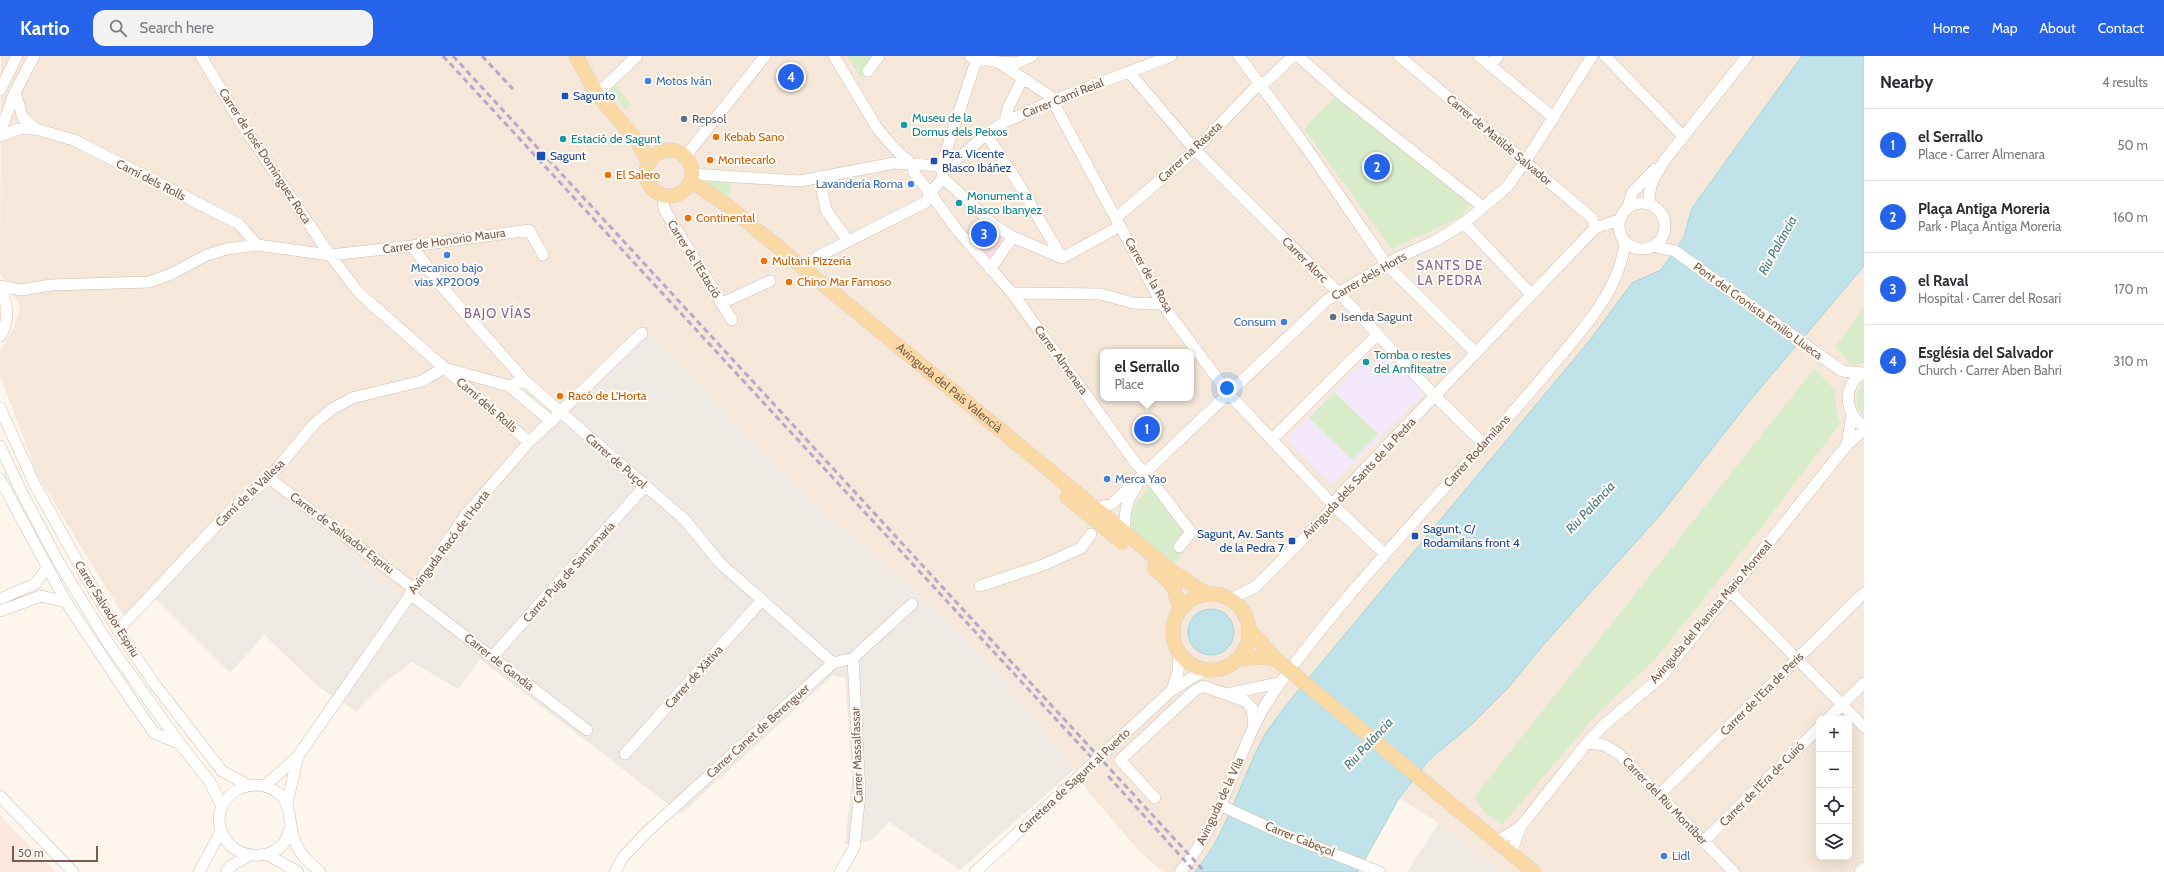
<!DOCTYPE html>
<meta charset="utf-8">
<style>
body{margin:0;font-family:Cabin,sans-serif;background:#f2f2f3;color:#2b2b33}
.controls{position:absolute;right:12px;bottom:12px;display:grid;overflow:hidden;border-radius:8px;box-shadow:0 4px 16px #0002}
.controls button{width:36px;height:36px;display:grid;place-items:center;padding:0;border:0;border-bottom:1px solid #e1e1e2;background:#fff;color:#2b2b33;font:20px sans-serif}
.scale{position:absolute;left:12px;bottom:10px;width:86px;box-sizing:border-box;padding-left:4px;border:2px solid #7a5c4d;border-top:0;font-size:11px;line-height:14px;white-space:nowrap;color:#7a5c4d;-webkit-text-stroke:3px #fffaf3;paint-order:stroke}
.you{position:absolute;left:1227px;top:332px;width:14px;height:14px;margin:-10px;border:3px solid #fff;border-radius:50%;background:#1a73e8;box-shadow:0 0 0 6px #1a73e833}
.badge{display:grid;place-items:center;width:26px;height:26px;border-radius:50%;background:#2563eb;color:#fff;font-size:13px;font-weight:700}
.pin{position:absolute;translate:-50% -50%;border:2px solid #fff;box-shadow:0 1px 4px #0006}
.popup{position:absolute;left:1100px;top:293px;width:94px;height:52px;box-sizing:border-box;display:grid;place-content:center;border-radius:8px;background:#fff;filter:drop-shadow(0 1px 3px #0005);font-size:13px;white-space:nowrap;color:#7c7c81}
.popup b{font-size:15px;color:#2b2b33}
.popup::after{content:'';position:absolute;left:50%;top:100%;margin-left:-8px;border:8px solid transparent;border-top-color:#fff}
.list{margin:0;padding:0;list-style:none}
h2{display:flex;justify-content:space-between;align-items:center;height:52px;margin:0;padding:0 16px;font-size:17px}
h2 small{font-size:13px;font-weight:400;color:#7c7c81}
.list li{display:grid;grid-template-columns:26px 1fr auto;gap:12px;align-items:center;box-sizing:border-box;height:72px;padding:0 16px;border-top:1px solid #e1e1e2}
.list b{display:block;font-size:15px;white-space:nowrap}
.list p{margin:0;font-size:13px;white-space:nowrap;color:#7c7c81}
.list em{font-size:13px;font-style:normal;color:#7c7c81}
.icon{flex:none;width:22px;height:22px;fill:none;stroke:currentColor;stroke-width:2;stroke-linecap:round;stroke-linejoin:round}
.map{position:relative;flex:none;width:1864px;height:816px;overflow:hidden}
header{display:flex;align-items:center;gap:24px;box-sizing:border-box;height:56px;padding:0 20px;background:#2563eb;color:#fff}
header strong{font-size:19px}
nav{display:flex;gap:22px;margin-inline-start:auto;font-size:14px}
.search{width:280px;height:36px;background:#f2f2f3;display:flex;align-items:center;gap:10px;box-sizing:border-box;padding:0 14px;border-radius:12px;color:#7c7c81;font-size:15px}
main{display:flex}
aside{flex:1;background:#fff}
.map>svg:first-child{display:block}
.residential{fill:#f5e8da;fill-rule:evenodd}
.commercial{fill:#fde8e0}
.industrial{fill:#efe9e4}
.education{fill:#f3e8fa}
.medical{fill:#fbdfe3}
.green{fill:#d8ecc9}
.water{fill:#bfe3e8;stroke:#a5d3da}
.lines{fill:none;stroke-linecap:round;stroke-linejoin:round}
.minor-casing{stroke:#d1beb0;stroke-width:12}
.major-casing{stroke:#dad1cd;stroke-width:15}
.minor{stroke:#fff;stroke-width:11}
.major{stroke:#fbd9a5;stroke-width:14}
.rail{stroke:#b9a8c9;stroke-width:3;stroke-dasharray:6 4;stroke-linecap:butt}
.minor-bridge-casing{stroke:#d1beb0;stroke-width:12;stroke-linecap:butt}
.major-bridge-casing{stroke:#dad1cd;stroke-width:15;stroke-linecap:butt}
.minor-bridge{stroke:#fff;stroke-width:11}
.major-bridge{stroke:#fbd9a5;stroke-width:14}
.shop-dot{fill:#3f7fe0;stroke:#fffaf3;stroke-width:1.5}
.transit-dot{fill:#1a4fb4;stroke:#fffaf3;stroke-width:1.5}
.service-dot{fill:#5c6f8a;stroke:#fffaf3;stroke-width:1.5}
.culture-dot{fill:#0f9aa8;stroke:#fffaf3;stroke-width:1.5}
.food-dot{fill:#e8710a;stroke:#fffaf3;stroke-width:1.5}
.labels{text-anchor:middle;stroke-width:4;stroke-linejoin:round;paint-order:stroke}
.shop-label{font-size:12px;fill:#366cbe;stroke:#fffaf3;text-anchor:start}
.transit-label{font-size:12px;fill:#164399;stroke:#fffaf3;text-anchor:start}
.street-label{font-size:12px;fill:#7a5c4d;stroke:#fffaf3}
.culture-label{font-size:12px;fill:#0d838f;stroke:#fffaf3;text-anchor:start}
.service-label{font-size:12px;fill:#4e5e75;stroke:#fffaf3;text-anchor:start}
.food-label{font-size:12px;fill:#c56008;stroke:#fffaf3;text-anchor:start}
.water-label{font-size:13px;font-style:italic;fill:#437c86;stroke:#fffaf3}
.neighbourhood-label{font-size:13px;letter-spacing:1px;fill:#846695;stroke:#fffaf3}
</style>
<header>
<strong>Kartio</strong>
<div class="search"><svg class="icon" aria-label="search" viewBox="0 0 24 24"><circle cx="10" cy="10" r="6"/><path d="M15 15l6 6"/></svg>Search here</div>
<nav><a>Home</a><a>Map</a><a>About</a><a>Contact</a></nav>
</header>
<main>
<div class="map">
<svg width="1864" height="816" viewBox="0 0 1864 816">
<rect width="100%" height="100%" fill="#fdf6ec"/>
<path class="residential" d="M 1,0 L 1802,0 L 1692,151 L 1684,181 L 1661,214 L 1632,227 L 1590,284 L 1288,647 L 1264,681 L 1225,766 L 1203,806 L 1195,816 L 1163,816 L 1138,794 L 1087,734 L 1075,713 L 989,607 L 928,544 L 824,457 L 643,272 L 538,388 L 479,458 L 411,550 L 327,476 L 265,431 L 155,542 L 130,570 L 37,419 L 0,319 L 0,295 L 15,269 L 20,250 L 0,217 ZM 1103,296 L 1191,296 L 1191,342 L 1103,342 Z
M 1864,210 L 1864,816 L 1503,816 L 1439,767 L 1399,742 L 1430,704 L 1472,668 L 1508,632 L 1544,588 L 1661,458 L 1751,343 ZM 1819,663 L 1849,663 L 1849,801 L 1819,801 Z"/>
<path class="commercial" d="M 0,759 L 55,816 L 0,816 Z"/>
<path class="industrial" d="M 643,271 L 824,457 L 928,544 L 989,607 L 1075,713 L 960,814 L 889,766 L 872,784 L 845,789 L 852,721 L 845,622 L 833,619 L 681,758 L 480,603 L 458,633 L 412,606 L 386,625 L 356,655 L 320,632 L 264,579 L 230,617 L 155,542 L 265,431 L 327,476 L 411,550 L 479,458 L 538,388 Z
M 1439,767 L 1503,816 L 1407,816 Z"/>
<path class="education" d="M 1380,291 L 1426,336 L 1332,429 L 1286,383 L 1363,306 L 1370,312 L 1377,305 L 1372,300 Z"/>
<path class="medical" d="M 980,163 L 1004,183 L 994,197 L 989,202 L 966,173 Z"/>
<path class="green" d="M 847,0 L 877,0 L 877,3 L 861,22 Z
M 614,27 L 631,49 L 626,54 L 610,34 L 608,36 L 607,33 Z
M 1336,40 L 1470,149 L 1460,161 L 1392,193 L 1304,73 Z
M 708,123 L 732,125 L 728,143 L 704,128 Z
M 1864,252 L 1864,307 L 1853,310 L 1835,291 Z
M 1814,313 L 1835,334 L 1836,354 L 1840,368 L 1759,474 L 1656,602 L 1599,656 L 1502,769 L 1485,757 L 1474,741 Z
M 1864,326 L 1864,360 C 1854,350 1854,336 1864,326 Z
M 1334,336 L 1378,378 L 1353,404 L 1309,362 Z
M 1150,430 L 1186,475 L 1179,491 L 1184,497 L 1173,508 L 1132,475 L 1127,462 L 1136,447 Z"/>
<path class="water" d="M 1802,0 L 1864,0 L 1864,210 L 1751,343 L 1661,458 L 1544,588 L 1508,632 L 1472,668 L 1429,704 L 1399,742 L 1358,816 L 1195,816 C 1227,777 1240,726 1263,682 C 1270,670 1280,658 1288,647 L 1590,284 L 1632,227 L 1661,214 L 1684,181 L 1692,152 Z
M1188 576a23 23 0 1 1 46 0a23 23 0 1 1-46 0Z"/>
<g class="lines">
<defs>
<path id="minor" d="M 201,0 L 239,64 L 330,199 L 359,237 L 529,386
M 834,0 L 877,72 L 896,94 L 913,109
M 970,0 L 998,6 L 1050,40 L 1162,248 L 1229,338 L 1333,449 L 1385,498
M 1239,0 L 1306,91 L 1387,209 L 1476,297
M 1298,0 L 1344,41 L 1483,151
M 1399,0 L 1592,162 L 1595,172
M 1479,0 L 1554,62
M 1605,0 L 1683,80
M 998,6 L 1017,7 L 1032,0
M 1490,10 L 1498,0
M 868,15 L 879,0
M 1129,16 L 1195,94 L 1339,237 L 1436,341 L 1484,388
M 0,34 L 17,0
M 15,36 L 23,62 L 36,73
M 597,38 L 637,0
M 1005,66 L 1008,52 L 1023,22
M 0,76 L 15,36 L 34,0
M 986,78 L 1017,125 L 1062,202
M 0,80 L 18,73 L 36,73 L 74,84 L 239,168 L 257,189
M 685,101 L 765,0
M 941,110 L 977,2
M 943,112 L 960,101 L 986,78 L 1005,66 L 1052,45 L 1171,0
M 692,118 L 800,125 L 894,107 L 941,110 L 943,122 L 930,137 L 914,117 L 913,109
M 819,121 L 826,154 L 848,185
M 943,122 L 995,170 L 1013,181 L 1062,202
M 930,137 L 958,175 L 1012,237 L 1137,409 L 1146,417 L 1191,476 L 1179,491
M 662,139 L 664,152 L 667,158 L 732,264
M1619 170a23 23 0 1 1 46 0a23 23 0 1 1-46 0Z
M 1650,148 L 1649,139 L 1652,126 L 1664,105 L 1747,0
M 1628,151 L 1632,137 L 1655,113
M 1117,161 L 1195,94 L 1254,33 L 1268,24 L 1293,0
M 1464,167 L 1531,238
M 412,190 L 443,232 L 525,325 L 685,464 L 720,507 L 833,607
M 1653,190 L 1675,195 L 1842,315 L 1862,317
M 1062,202 L 1120,170
M 803,212 L 819,200 L 926,146 L 930,137
M 990,213 L 1013,181
M 0,230 L 21,234 L 51,229 L 149,226 L 171,218 L 207,199 L 226,193 L 257,189 L 330,199 L 412,190 L 529,174 L 543,199
M 0,235 C 9,248 9,267 0,280
M 1012,237 L 1101,238 L 1133,247 L 1162,248
M 722,247 L 770,225
M 1864,317 C 1842,328 1844,359 1864,370
M 509,330 L 552,366
M 0,352 L 35,429 L 94,535 L 118,574 L 153,626 L 222,715 L 248,729
M 1272,383 L 1377,279
M 1847,389 L 1852,359
M 0,390 L 20,433 L 58,505 L 108,587 L 180,688 L 210,726 L 222,751
M 269,422 L 414,533
M 0,423 L 66,546 L 130,642 L 154,677 L 178,687
M 1096,452 L 1112,448 L 1327,244 L 1397,202 L 1437,184 L 1464,167 L 1507,131 L 1525,106 L 1592,0
M 1125,476 C 1124,458 1126,444 1137,430
M 980,530 L 1043,509 L 1081,492 L 1091,478
M 1730,535 L 1864,671
M 410,538 L 587,674
M 0,543 L 35,528 L 47,512
M 1231,543 L 1255,531 L 1325,461 L 1340,439 L 1595,172 L 1619,164
M 0,555 L 41,540 L 66,546
M 118,574 L 230,455 L 269,422 L 315,367 L 332,353 L 352,342 L 422,325 L 444,312 L 509,330 L 525,325
M 492,601 L 645,430
M 1172,634 L 1178,616 L 1179,598
M 1227,638 L 1279,627
M 1828,663 L 1864,627
M 1587,687 L 1604,689 L 1619,698 L 1734,816
M 1106,695 L 1172,634 L 1204,614
M 625,698 L 762,544
M 265,730 L 298,700 L 468,456 L 529,386 L 642,277
M 1659,739 L 1864,537
M 0,740 L 73,816
M 1155,742 L 1120,704 L 1194,635 L 1203,630 L 1245,645 L 1252,652 L 1254,670
M 287,748 L 298,700
M 1220,749 L 1283,778 L 1380,816
M 291,770 C 289,775 287,782 284,787 C 279,794 268,799 260,799 C 221,803 202,752 239,733 C 252,727 265,728 277,736 C 293,746 288,770 295,786 C 300,799 310,807 320,816
M 1704,785 L 1819,672
M 1497,786 L 1521,770
M 1511,797 L 1521,770 L 1587,687 L 1604,669 L 1661,621 L 1847,389 L 1864,374
M 268,799 L 298,816
M 199,816 L 221,775
M 226,816 L 231,810 L 248,800
M 615,816 L 623,801 L 648,775 L 833,607 L 853,602 L 912,548
M 840,816 L 854,792 L 860,738 L 853,602
M 975,816 L 1075,724
M 1180,816 C 1216,774 1231,720 1254,670 C 1264,649 1277,630 1292,611 C 1341,545 1397,485 1452,423 C 1486,386 1521,348 1553,309 C 1583,273 1620,234 1625,186
M 1860,816 L 1864,812"/>
<g id="major">
<path d="M 576,0 L 597,38 L 638,86 L 649,107"/>
<circle cx="669" cy="117" r="23"/>
<path id="s1" d="M 691,125 L 728,150 L 1173,516 L 1207,538"/>
<path d="M 1067,441 L 1122,486"/>
<path d="M 1154,512 L 1166,523 L 1174,532 L 1180,554"/>
<circle cx="1211" cy="576" r="38"/>
<path d="M 1250,575 L 1277,604"/>
<path d="M 1239,603 L 1263,601 L 1277,604"/>
<path d="M 1463,758 L 1534,816"/>
</g>
</defs>
<use href="#minor" class="minor-casing"/>
<use href="#major" class="major-casing"/>
<use href="#minor" class="minor"/>
<use href="#major" class="major"/>
<path class="rail" d="M 443,0 L 1091,701
M 453,0 L 1205,816
M 482,0 L 513,33
M 1108,720 L 1195,816"/>
<defs>
<path id="minor-bridge" d="M 1075,724 L 1106,695"/>
<path id="major-bridge" d="M 1277,604 L 1463,758"/>
</defs>
<use href="#minor-bridge" class="minor-bridge-casing"/>
<use href="#major-bridge" class="major-bridge-casing"/>
<use href="#minor-bridge" class="minor-bridge"/>
<use href="#major-bridge" class="major-bridge"/>
</g>
<g class="shop-dot">
<circle cx="648" cy="25" r="4"/>
<circle cx="911" cy="128" r="4"/>
<circle cx="447" cy="199" r="4"/>
<circle cx="1284" cy="266" r="4"/>
<circle cx="1107" cy="423" r="4"/>
<circle cx="1664" cy="800" r="4"/>
</g>
<g class="transit-dot">
<rect x="561" y="36" width="8" height="8" rx="2"/>
<rect x="536" y="95" width="10" height="10" rx="2"/>
<rect x="930" y="101" width="8" height="8" rx="2"/>
<rect x="1411" y="476" width="8" height="8" rx="2"/>
<rect x="1288" y="481" width="8" height="8" rx="2"/>
</g>
<g class="service-dot">
<circle cx="684" cy="63" r="4"/>
<circle cx="1333" cy="261" r="4"/>
</g>
<g class="culture-dot">
<circle cx="904" cy="69" r="4"/>
<circle cx="563" cy="83" r="4"/>
<circle cx="959" cy="147" r="4"/>
<circle cx="1366" cy="306" r="4"/>
</g>
<g class="food-dot">
<circle cx="716" cy="81" r="4"/>
<circle cx="710" cy="104" r="4"/>
<circle cx="608" cy="119" r="4"/>
<circle cx="688" cy="162" r="4"/>
<circle cx="764" cy="205" r="4"/>
<circle cx="789" cy="226" r="4"/>
<circle cx="560" cy="340" r="4"/>
</g>
<g class="labels">
<g class="shop-label">
<text x="656" y="29">Motos Iván</text>
<text x="903" y="132" text-anchor="end">Lavandería Roma</text>
<text x="447" y="216" text-anchor="middle">Mecanico bajo<tspan x="447" dy="14">vias XP2009</tspan></text>
<text x="1276" y="270" text-anchor="end">Consum</text>
<text x="1115" y="427">Merca Yao</text>
<text x="1672" y="804">Lidl</text>
</g>
<g class="transit-label">
<text x="573" y="44">Sagunto</text>
<text x="942" y="102">Pza. Vicente<tspan x="942" dy="14">Blasco Ibáñez</tspan></text>
<text x="550" y="104">Sagunt</text>
<text x="1423" y="477">Sagunt, C/<tspan x="1423" dy="14">Rodamilans front 4</tspan></text>
<text x="1284" y="482" text-anchor="end">Sagunt, Av. Sants<tspan x="1284" dy="14">de la Pedra 7</tspan></text>
</g>
<g class="street-label">
<text transform="translate(1063 42) rotate(-22)" y="4">Carrer Camí Reial</text>
<text transform="translate(1499 84) rotate(40)" y="4">Carrer de Matilde Salvador</text>
<text transform="translate(1190 96) rotate(-43)" y="4">Carrer na Raseta</text>
<text transform="translate(265 100) rotate(57)" y="4">Carrer de José Domínguez Roca</text>
<text transform="translate(151 124) rotate(27)" y="4">Camí dels Rolls</text>
<text transform="translate(444 185) rotate(-8)" y="4">Carrer de Honorio Maura</text>
<text transform="translate(694 203) rotate(58)" y="4">Carrer de l'Estació</text>
<text transform="translate(1305 204) rotate(45)" y="4">Carrer Alorc</text>
<text transform="translate(1149 219) rotate(60)" y="4">Carrer de la Rosa</text>
<text transform="translate(1369 220) rotate(-30)" y="4">Carrer dels Horts</text>
<text transform="translate(1758 255) rotate(36)" y="4">Pont del Cronista Emilio Llueca</text>
<text transform="translate(1061 304) rotate(54)" y="4">Carrer Almenara</text>
<text dy="4" stroke="none"><textPath href="#s1" startOffset="331">Avinguda del País Valencià</textPath></text>
<text transform="translate(487 349) rotate(41)" y="4">Camí dels Rolls</text>
<text transform="translate(1477 395) rotate(-48)" y="4">Carrer Rodamilans</text>
<text transform="translate(616 405) rotate(41)" y="4">Carrer de Puçol</text>
<text transform="translate(1359 422) rotate(-47)" y="4">Avinguda dels Sants de la Pedra</text>
<text transform="translate(250 437) rotate(-44)" y="4">Camí de la Vallesa</text>
<text transform="translate(342 477) rotate(37)" y="4">Carrer de Salvador Espriu</text>
<text transform="translate(449 486) rotate(-53)" y="4">Avinguda Racó de l'Horta</text>
<text transform="translate(569 516) rotate(-48)" y="4">Carrer Puig de Santamaria</text>
<text transform="translate(107 553) rotate(58)" y="4">Carrer Salvador Espriu</text>
<text transform="translate(1711 556) rotate(-50)" y="4">Avinguda del Pianista Mario Monreal</text>
<text transform="translate(499 606) rotate(38)" y="4">Carrer de Gandia</text>
<text transform="translate(694 621) rotate(-48)" y="4">Carrer de Xàtiva</text>
<text transform="translate(1762 638) rotate(-45)" y="4">Carrer de l'Era de Peris</text>
<text transform="translate(758 675) rotate(-42)" y="4">Carrer Canet de Berenguer</text>
<text transform="translate(857 699) rotate(-92)" y="4">Carrer Massalfassar</text>
<text transform="translate(1074 725) rotate(-43)" y="4">Carretera de Sagunt al Puerto</text>
<text transform="translate(1762 728) rotate(-45)" y="4">Carrer de l'Era de Cuiró</text>
<text transform="translate(1220 745) rotate(-65)" y="4">Avinguda de la Vila</text>
<text transform="translate(1665 745) rotate(46)" y="4">Carrer del Riu Montíber</text>
<text transform="translate(1300 783) rotate(22)" y="4">Carrer Cabeçol</text>
</g>
<g class="culture-label">
<text x="912" y="66">Museu de la<tspan x="912" dy="14">Domus dels Peixos</tspan></text>
<text x="571" y="87">Estació de Sagunt</text>
<text x="967" y="144">Monument a<tspan x="967" dy="14">Blasco Ibanyez</tspan></text>
<text x="1374" y="303">Tomba o restes<tspan x="1374" dy="14">del Amfiteatre</tspan></text>
</g>
<g class="service-label">
<text x="692" y="67">Repsol</text>
<text x="1341" y="265">Isenda Sagunt</text>
</g>
<g class="food-label">
<text x="724" y="85">Kebab Sano</text>
<text x="718" y="108">Montecarlo</text>
<text x="616" y="123">El Salero</text>
<text x="696" y="166">Continental</text>
<text x="772" y="209">Multani Pizzería</text>
<text x="797" y="230">Chino Mar Famoso</text>
<text x="568" y="344">Racó de L'Horta</text>
</g>
<g class="water-label">
<text transform="translate(1777 189) rotate(-61)" y="5">Riu Palància</text>
<text transform="translate(1590 451) rotate(-47)" y="5">Riu Palància</text>
<text transform="translate(1368 687) rotate(-47)" y="5">Riu Palància</text>
</g>
<g class="neighbourhood-label">
<text x="1450" y="214">SANTS DE<tspan x="1450" dy="15">LA PEDRA</tspan></text>
<text x="498" y="262">BAJO VÍAS</text>
</g>
</g>
</svg>
<div class="controls">
<button>+</button>
<button>−</button>
<button><svg class="icon" aria-label="locate" viewBox="0 0 24 24"><circle cx="12" cy="12" r="6"/><path d="M12 2v4M12 18v4M2 12h4M18 12h4"/></svg></button>
<button><svg class="icon" aria-label="layers" viewBox="0 0 24 24"><path d="M12 4l9 5-9 5-9-5zM3 14l9 5 9-5"/></svg></button>
</div>
<div class="scale">50 m</div>
<div class="you"></div>
<div class="pin badge" style="left:1147px;top:373px">1</div>
<div class="popup"><b>el Serrallo</b>Place</div>
<div class="pin badge" style="left:1377px;top:111px">2</div>
<div class="pin badge" style="left:984px;top:178px">3</div>
<div class="pin badge" style="left:791px;top:21px">4</div>
</div>
<aside>
<h2>Nearby<small>4 results</small></h2>
<ul class="list">
<li><span class="badge">1</span><div><b>el Serrallo</b><p>Place · Carrer Almenara</p></div><em>50 m</em></li>
<li><span class="badge">2</span><div><b>Plaça Antiga Moreria</b><p>Park · Plaça Antiga Moreria</p></div><em>160 m</em></li>
<li><span class="badge">3</span><div><b>el Raval</b><p>Hospital · Carrer del Rosari</p></div><em>170 m</em></li>
<li><span class="badge">4</span><div><b>Església del Salvador</b><p>Church · Carrer Aben Bahri</p></div><em>310 m</em></li>
</ul>
</aside>
</main>
